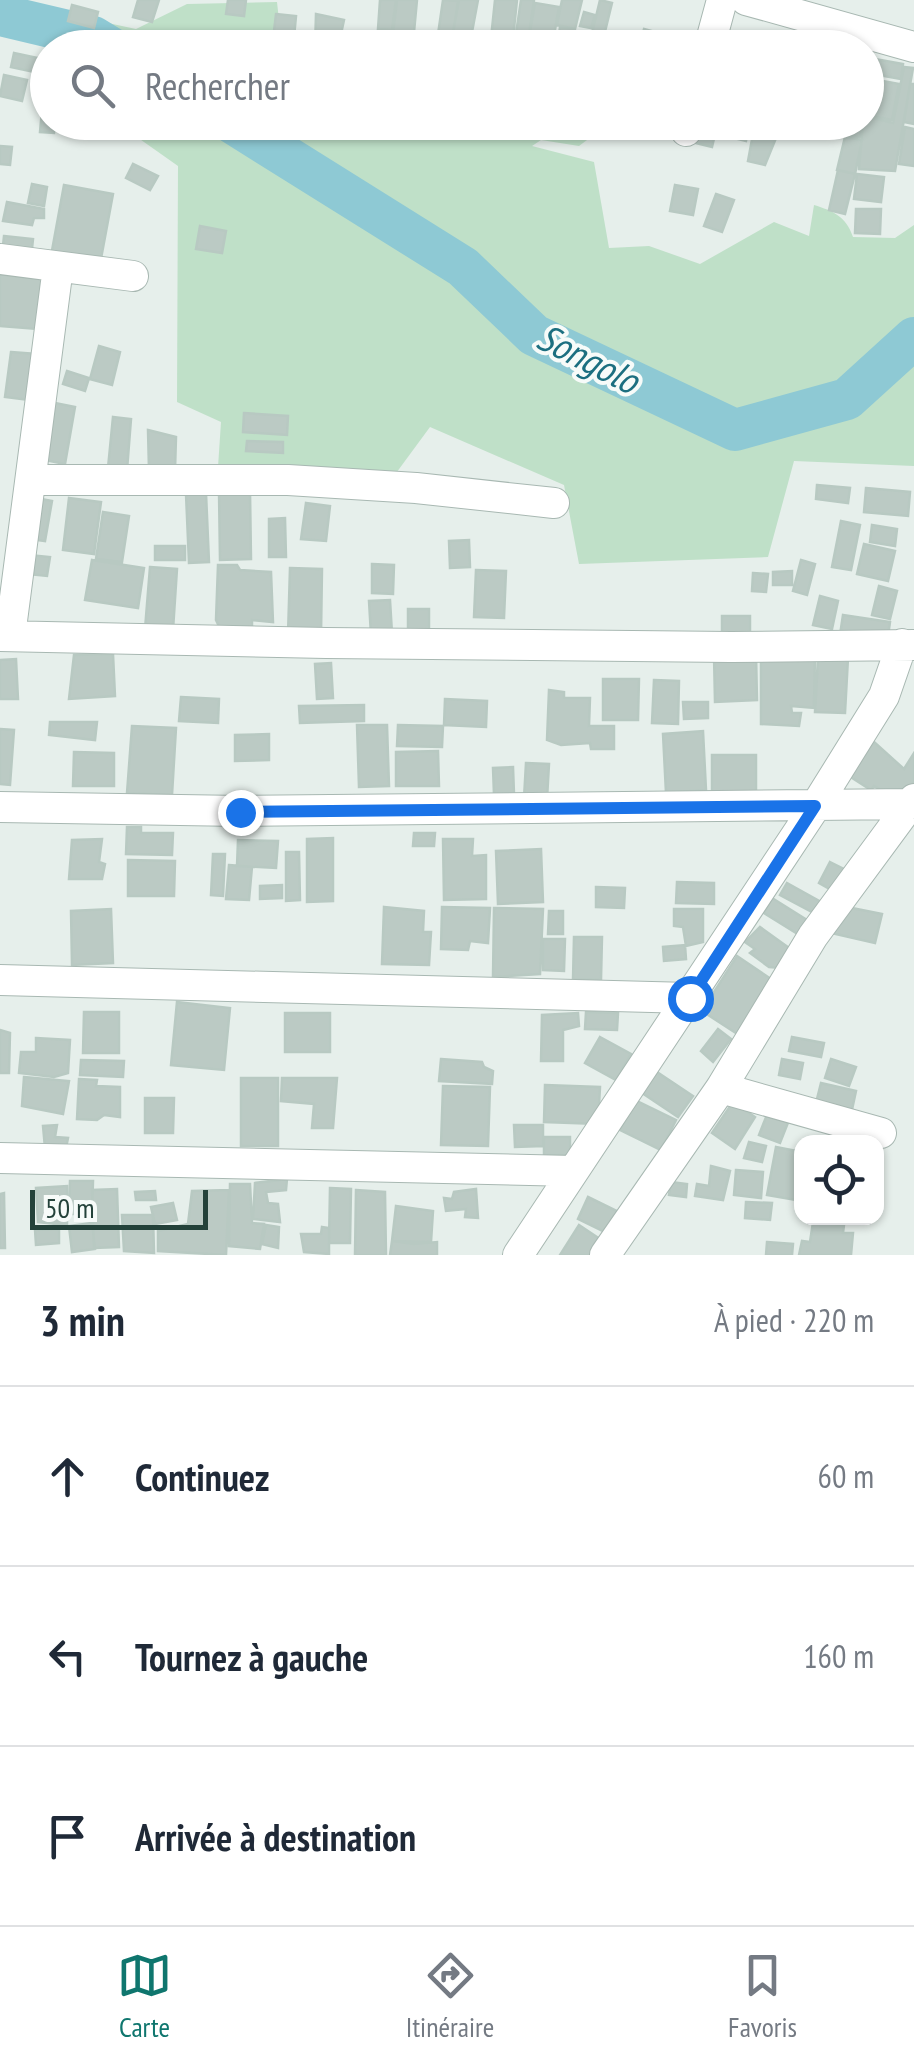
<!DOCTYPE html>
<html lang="fr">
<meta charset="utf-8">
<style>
body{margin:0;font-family:"PT Sans Narrow",sans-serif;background:#f2f2f3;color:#1f2937}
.controls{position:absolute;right:30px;bottom:30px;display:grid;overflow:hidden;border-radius:20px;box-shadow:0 2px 8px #0004}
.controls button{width:90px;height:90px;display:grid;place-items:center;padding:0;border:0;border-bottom:2px solid #e0e1e3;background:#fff;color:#1f2937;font:50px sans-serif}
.scale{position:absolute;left:30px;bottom:25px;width:178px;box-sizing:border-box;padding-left:10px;border:5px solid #24423a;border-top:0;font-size:28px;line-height:35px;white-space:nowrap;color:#24423a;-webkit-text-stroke:8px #f7fbf9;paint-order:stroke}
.stop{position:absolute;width:30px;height:30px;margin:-22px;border:8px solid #1a73e8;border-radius:50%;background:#fff}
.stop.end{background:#1a73e8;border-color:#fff;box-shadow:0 2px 10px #0008}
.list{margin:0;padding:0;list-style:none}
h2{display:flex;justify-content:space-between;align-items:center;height:130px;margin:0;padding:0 40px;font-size:42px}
h2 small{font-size:32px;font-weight:400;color:#747a83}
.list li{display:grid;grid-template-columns:65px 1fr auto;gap:30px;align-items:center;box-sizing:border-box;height:180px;padding:0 40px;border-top:2px solid #e0e1e3}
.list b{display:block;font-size:38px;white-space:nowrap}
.list em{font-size:32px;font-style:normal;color:#747a83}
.icon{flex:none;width:55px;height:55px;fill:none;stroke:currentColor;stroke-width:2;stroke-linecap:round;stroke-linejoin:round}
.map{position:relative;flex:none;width:914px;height:1255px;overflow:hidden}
.search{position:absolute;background:#fff;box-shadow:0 2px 8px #0004;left:30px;right:30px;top:30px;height:110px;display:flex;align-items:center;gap:25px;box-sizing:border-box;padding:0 35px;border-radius:55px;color:#747a83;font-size:38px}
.sheet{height:670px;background:#fff}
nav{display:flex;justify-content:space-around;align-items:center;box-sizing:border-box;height:140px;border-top:2px solid #e0e1e3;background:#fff;font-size:28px;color:#747a83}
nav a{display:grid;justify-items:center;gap:5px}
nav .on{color:#0f766e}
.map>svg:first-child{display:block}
.green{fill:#bfe0c8}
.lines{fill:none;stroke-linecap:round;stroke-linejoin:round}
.river{stroke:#8ec9d4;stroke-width:42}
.building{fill:#bbcac4;stroke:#b8c9c2;stroke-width:2.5}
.minor-casing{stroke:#a8b8b2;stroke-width:32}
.minor{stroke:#fff;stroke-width:30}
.route{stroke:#1a73e8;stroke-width:12}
.labels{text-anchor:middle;stroke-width:8;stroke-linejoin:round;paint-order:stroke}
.water-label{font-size:38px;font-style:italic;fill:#1c6f80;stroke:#f7fbf9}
</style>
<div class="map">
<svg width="914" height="1255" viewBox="0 0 914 1255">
<rect width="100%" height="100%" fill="#e6efeb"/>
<path class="green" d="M 0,0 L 136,29 L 187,4 L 277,2 L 282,47 L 79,47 L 0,34 Z
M 433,122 L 490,136 L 503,123 L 589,124 L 595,134 L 579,146 L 541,140 L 532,146 L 594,162 L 609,248 L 649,246 L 700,264 L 774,222 L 809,236 L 814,205 C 833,211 846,216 853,237 L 895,238 L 914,225 L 914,466 L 794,461 L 768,557 L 579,564 L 564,485 L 430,427 L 391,480 L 218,467 L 221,422 L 177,402 L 178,166 L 117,123 Z"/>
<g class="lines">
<path class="river" d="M 0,15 L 93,37 L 111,48
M 231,122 L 463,267 L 534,335 L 735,430 L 847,399 L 914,338"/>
</g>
<path class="building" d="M 138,0 L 159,0 L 152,22 L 133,17 Z
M 228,0 L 246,0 L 244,16 L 226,14 Z
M 380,0 L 396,0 L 392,30 L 378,29 Z
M 397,0 L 417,0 L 413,43 L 392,41 Z
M 443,0 L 458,1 L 451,48 L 436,48 Z
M 459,0 L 478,0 L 469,48 L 450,48 Z
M 495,0 L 517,0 L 512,48 L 490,48 Z
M 521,0 L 534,0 L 527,48 L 514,47 Z
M 562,0 L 582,0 L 575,29 L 557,25 Z
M 600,0 L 612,3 L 601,48 L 594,48 L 589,46 Z
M 535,3 L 559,7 L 552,47 L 528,43 Z
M 72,5 L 98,12 L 94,28 L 68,21 Z
M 584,12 L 595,15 L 591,28 L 580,26 Z
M 276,14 L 296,16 L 293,48 L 272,48 Z
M 316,14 L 344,20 L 338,48 L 315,48 Z
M 560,27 L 575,29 L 573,48 L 557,48 Z
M 644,29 L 699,44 L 698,48 L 639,48 Z
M 721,31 L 745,36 L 742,48 L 717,48 Z
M 367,36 L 393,41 L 391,48 L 364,48 Z
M 750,36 L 770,41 L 769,48 L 747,48 Z
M 14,53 L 42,59 L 39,73 L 11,67 Z
M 875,59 L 903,64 L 901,79 L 873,74 Z
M 904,67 L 913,68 L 895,171 L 859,169 L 863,122 L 866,122 L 866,116 L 893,123 Z
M 4,75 L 27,80 L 22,101 L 0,96 Z
M 872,79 L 899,84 L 892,120 L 866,115 Z
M 910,84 L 914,84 L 914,124 L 904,122 Z
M 42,110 L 48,110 L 48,122 L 55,122 L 54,133 L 40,132 Z
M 701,122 L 717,126 L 712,147 L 696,143 Z
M 729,122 L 750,122 L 746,141 L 726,136 Z
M 818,122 L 862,122 L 860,137 L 817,130 Z
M 905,127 L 914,129 L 914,166 L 899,164 Z
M 753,134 L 776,138 L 765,165 L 748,161 Z
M 845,137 L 862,140 L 855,174 L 837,170 Z
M 0,146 L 12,147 L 10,165 L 0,164 Z
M 133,164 L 158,176 L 150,190 L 126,178 Z
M 838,170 L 855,174 L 845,214 L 829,210 Z
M 857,174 L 884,177 L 881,202 L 854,199 Z
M 32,184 L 47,187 L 44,206 L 28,203 Z
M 64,185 L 113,194 L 100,264 L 51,256 Z
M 675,185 L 698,189 L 693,215 L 670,211 Z
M 716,194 L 734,200 L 722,232 L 704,226 Z
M 7,202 L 44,209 L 44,218 L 34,218 L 32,225 L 3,221 Z
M 856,209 L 881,209 L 880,234 L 855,233 Z
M 200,226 L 226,231 L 222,253 L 196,249 Z
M 4,236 L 33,239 L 31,258 L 2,255 Z
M 0,272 L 42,275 L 37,329 L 0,326 Z
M 99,346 L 120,352 L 112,385 L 90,379 Z
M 11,352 L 36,354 L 30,400 L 5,397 Z
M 67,371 L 89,378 L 85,391 L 63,384 Z
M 45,401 L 75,407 L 65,464 L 35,458 Z
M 244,413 L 288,416 L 287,435 L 243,432 Z
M 113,417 L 131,419 L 127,470 L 108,468 Z
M 148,430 L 176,437 L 175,471 L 149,470 Z
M 247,441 L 283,442 L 283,453 L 246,451 Z
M 817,485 L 850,488 L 848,503 L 816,499 Z
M 866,488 L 910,492 L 908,516 L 864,512 Z
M 250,491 L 251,559 L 220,560 L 219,492 Z
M 206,493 L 209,562 L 189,563 L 186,494 Z
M 36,498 L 52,501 L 45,541 L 30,539 Z
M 69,498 L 101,502 L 94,554 L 63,550 Z
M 306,503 L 330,506 L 326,541 L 301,539 Z
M 103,512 L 129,516 L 122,562 L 96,559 Z
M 285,518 L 286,557 L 269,557 L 269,519 Z
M 841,521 L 860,525 L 851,570 L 832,567 Z
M 872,525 L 897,529 L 895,546 L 870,542 Z
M 469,540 L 470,567 L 450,568 L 449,541 Z
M 864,544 L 895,551 L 888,581 L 857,574 Z
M 155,546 L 185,546 L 185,560 L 155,560 Z
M 29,555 L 50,557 L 47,576 L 27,574 Z
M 92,560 L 144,568 L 138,608 L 85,600 Z
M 801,560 L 815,564 L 807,595 L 793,591 Z
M 372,564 L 394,565 L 393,594 L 372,593 Z
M 218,565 L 237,565 L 240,570 L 271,572 L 273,622 L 252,620 L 252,633 L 223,635 L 216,620 Z
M 150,567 L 177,569 L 173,630 L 145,629 Z
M 290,568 L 322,569 L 321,636 L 288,635 Z
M 476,570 L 506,571 L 504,618 L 474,617 Z
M 792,571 L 792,585 L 773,585 L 773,572 Z
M 753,573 L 768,574 L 766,592 L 752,591 Z
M 879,586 L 897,591 L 890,619 L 872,615 Z
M 820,596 L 838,601 L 832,629 L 813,625 Z
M 390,600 L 392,633 L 371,635 L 369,601 Z
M 408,609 L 429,609 L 429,637 L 408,637 Z
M 843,615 L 890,622 L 887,643 L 840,635 Z
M 722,616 L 750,616 L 750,643 L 722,644 Z
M 756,653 L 757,700 L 715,702 L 714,655 Z
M 113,654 L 115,696 L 69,699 L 74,655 Z
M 815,654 L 814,708 L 791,706 L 792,713 L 801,713 L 799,726 L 761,724 L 761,655 Z
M 818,657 L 848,658 L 845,713 L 815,712 Z
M 16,659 L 18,699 L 0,699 L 0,660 Z
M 331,663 L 333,698 L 317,699 L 315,664 Z
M 603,679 L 639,679 L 638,720 L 603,720 Z
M 654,680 L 679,681 L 678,724 L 652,723 Z
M 549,690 L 564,692 L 564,698 L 590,698 L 589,726 L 614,726 L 614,749 L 591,749 L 590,743 L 561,745 L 547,740 Z
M 181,697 L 219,699 L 218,723 L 179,721 Z
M 445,699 L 487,701 L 486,727 L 444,725 Z
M 683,702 L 708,702 L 708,718 L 684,719 Z
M 364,705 L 364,721 L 300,723 L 299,706 Z
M 50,722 L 97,722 L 95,740 L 49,735 Z
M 357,725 L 387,725 L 389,786 L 359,787 Z
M 398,725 L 443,726 L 442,747 L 397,746 Z
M 132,726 L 176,728 L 172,795 L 127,793 Z
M 0,729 L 14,730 L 10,785 L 0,784 Z
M 703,731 L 706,790 L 666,793 L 663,734 Z
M 269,734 L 269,760 L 235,761 L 235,735 Z
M 874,742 L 904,769 L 914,753 L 914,782 L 901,802 L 874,786 L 871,790 L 849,776 Z
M 438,751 L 439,786 L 396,786 L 396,752 Z
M 74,752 L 114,753 L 114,786 L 73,786 Z
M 712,755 L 756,755 L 756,792 L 712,792 Z
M 526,763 L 549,764 L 547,799 L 524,798 Z
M 513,767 L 514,794 L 494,795 L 493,768 Z
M 127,827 L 141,827 L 141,833 L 173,833 L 172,855 L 126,854 Z
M 414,833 L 435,833 L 434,846 L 413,846 Z
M 333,838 L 333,901 L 307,902 L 307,839 Z
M 102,839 L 99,862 L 105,864 L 102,879 L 69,879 L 72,840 Z
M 443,839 L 473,839 L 472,856 L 486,855 L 486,899 L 444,900 Z
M 238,840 L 278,841 L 276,868 L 237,866 Z
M 541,849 L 543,902 L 498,904 L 496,851 Z
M 286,852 L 299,852 L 300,900 L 286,901 Z
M 213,854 L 225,854 L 223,896 L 211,895 Z
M 128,860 L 175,861 L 174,896 L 128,896 Z
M 830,862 L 846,870 L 835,892 L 819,883 Z
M 229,865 L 252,867 L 249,900 L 226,899 Z
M 677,882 L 714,883 L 714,904 L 676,903 Z
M 787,883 L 821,902 L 814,913 L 780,895 Z
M 282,885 L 282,898 L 260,899 L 260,886 Z
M 596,887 L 625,888 L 624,908 L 596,907 Z
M 772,898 L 810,922 L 801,936 L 764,913 Z
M 384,907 L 424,911 L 423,932 L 431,932 L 429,965 L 382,964 Z
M 442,907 L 490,908 L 488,943 L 470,941 L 468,950 L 441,949 Z
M 847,907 L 882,914 L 875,943 L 831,933 Z
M 494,908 L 543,909 L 540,974 L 493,977 Z
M 111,909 L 113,963 L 72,965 L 71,911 Z
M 674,909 L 703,909 L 703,942 L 686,946 L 683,927 L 674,926 Z
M 549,911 L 563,911 L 563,934 L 548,934 Z
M 760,927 L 792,950 L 781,968 L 769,967 L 750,953 L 755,949 L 745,942 Z
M 574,937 L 602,937 L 601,980 L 573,979 Z
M 543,939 L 565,939 L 564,971 L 543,970 Z
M 685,945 L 686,959 L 664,961 L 663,947 Z
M 737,956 L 774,981 L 739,1035 L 702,1011 Z
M 177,1002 L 230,1008 L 224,1070 L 171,1065 Z
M 84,1012 L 119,1012 L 119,1053 L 83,1053 Z
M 586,1012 L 618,1013 L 617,1030 L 585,1029 Z
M 285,1013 L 330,1013 L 330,1052 L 285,1052 Z
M 578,1013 L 579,1026 L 563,1030 L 563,1061 L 541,1061 L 542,1015 Z
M 718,1029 L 731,1039 L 713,1062 L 701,1051 Z
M 0,1030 L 10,1033 L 9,1073 L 0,1073 Z
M 600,1037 L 631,1054 L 616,1080 L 585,1063 Z
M 792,1037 L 824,1043 L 821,1057 L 789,1051 Z
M 36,1038 L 70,1040 L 68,1073 L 54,1077 L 19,1073 L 21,1052 L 36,1052 Z
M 441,1059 L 482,1062 L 484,1067 L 493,1071 L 492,1084 L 439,1081 Z
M 782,1059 L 803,1063 L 800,1079 L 779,1075 Z
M 831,1059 L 856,1067 L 849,1086 L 825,1078 Z
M 81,1060 L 124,1061 L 123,1077 L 80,1075 Z
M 657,1072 L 693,1096 L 678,1117 L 642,1093 Z
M 24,1077 L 69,1081 L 63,1114 L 22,1106 Z
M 241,1078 L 278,1078 L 278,1146 L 241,1146 Z
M 282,1078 L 337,1078 L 333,1128 L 312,1128 L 314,1104 L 281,1101 Z
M 79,1079 L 97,1080 L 96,1086 L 120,1087 L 120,1117 L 104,1115 L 97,1120 L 77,1119 Z
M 821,1083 L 856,1091 L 850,1119 L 814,1111 Z
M 545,1085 L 600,1087 L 598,1124 L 544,1122 Z
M 443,1086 L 490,1087 L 488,1146 L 441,1145 Z
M 145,1098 L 174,1098 L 173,1133 L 145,1133 Z
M 635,1100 L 676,1120 L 661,1150 L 620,1130 Z
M 733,1102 L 755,1117 L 735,1149 L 712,1133 Z
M 770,1107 L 791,1115 L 780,1143 L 759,1135 Z
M 57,1125 L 55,1137 L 68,1138 L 66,1148 L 45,1148 L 43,1126 Z
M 514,1125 L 543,1125 L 543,1146 L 515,1147 Z
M 544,1137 L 570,1137 L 570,1155 L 544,1155 Z
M 749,1142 L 766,1146 L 762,1162 L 744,1158 Z
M 776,1147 L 802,1152 L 802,1201 L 767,1195 Z
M 711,1166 L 730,1171 L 723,1200 L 695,1196 L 697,1184 L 709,1186 Z
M 736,1170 L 763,1172 L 761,1198 L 734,1195 Z
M 287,1179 L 286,1190 L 266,1192 L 268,1203 L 278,1204 L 280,1222 L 253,1219 L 255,1183 Z
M 70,1181 L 93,1181 L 92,1214 L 69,1214 Z
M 671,1182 L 687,1184 L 686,1197 L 669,1195 Z
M 230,1184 L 250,1184 L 252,1223 L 264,1224 L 260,1249 L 229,1246 Z
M 67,1186 L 67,1225 L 38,1222 L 36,1188 Z
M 330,1188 L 351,1189 L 350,1243 L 329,1243 Z
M 117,1189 L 119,1247 L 94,1248 L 92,1190 Z
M 476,1189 L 478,1218 L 465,1217 L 466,1209 L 446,1211 L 444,1198 L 452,1199 L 454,1192 Z
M 229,1190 L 226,1255 L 158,1251 L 158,1231 L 188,1224 L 192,1191 Z
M 356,1190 L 385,1192 L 386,1255 L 355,1255 Z
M 155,1191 L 156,1200 L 136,1200 L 135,1192 Z
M 4,1193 L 5,1248 L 0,1248 L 0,1194 Z
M 588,1197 L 619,1212 L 609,1234 L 578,1219 Z
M 746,1202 L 772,1203 L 770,1220 L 745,1218 Z
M 173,1203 L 177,1220 L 155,1224 L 151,1207 Z
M 396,1206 L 433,1211 L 431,1242 L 392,1241 Z
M 122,1215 L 153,1215 L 154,1253 L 124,1251 Z
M 813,1222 L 844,1225 L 843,1233 L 853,1233 L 851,1255 L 799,1255 L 802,1241 L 810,1242 Z
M 92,1223 L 95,1249 L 72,1252 L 69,1226 Z
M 266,1225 L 279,1227 L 278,1248 L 262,1244 Z
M 579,1225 L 606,1243 L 598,1255 L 560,1255 Z
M 322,1227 L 329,1228 L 329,1254 L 304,1252 L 301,1234 L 321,1234 Z
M 59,1229 L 59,1243 L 36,1245 L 35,1230 Z
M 392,1241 L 414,1244 L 437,1242 L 437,1255 L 390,1255 Z
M 767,1242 L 793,1244 L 792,1255 L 766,1255 Z"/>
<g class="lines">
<defs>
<path id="minor" d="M 746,0 L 914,47
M 709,48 L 722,0
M 686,131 L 688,122
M 0,259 L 133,276
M 31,480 L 288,480 L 416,488 L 554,503
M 0,636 L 326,643 L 731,647 L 914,645
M 10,636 L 58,267
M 0,807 L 240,811 L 911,804
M 0,980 L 690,998
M 721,1088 L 881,1133
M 0,1158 L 573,1171
M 518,1255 L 815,807 L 884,696 L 902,644
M 605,1255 L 721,1088 L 813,936 L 914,799"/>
</defs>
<use href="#minor" class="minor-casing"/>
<use href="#minor" class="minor"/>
</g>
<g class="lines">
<path class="route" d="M 240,812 L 815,806 L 690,998"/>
</g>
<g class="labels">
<g class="water-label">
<text transform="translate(588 359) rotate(27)" y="13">Songolo</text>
</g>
</g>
</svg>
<div class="controls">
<button><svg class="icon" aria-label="locate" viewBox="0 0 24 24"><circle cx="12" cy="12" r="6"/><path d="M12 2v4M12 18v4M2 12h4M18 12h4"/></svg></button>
</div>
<div class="scale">50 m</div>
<div class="stop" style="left:690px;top:998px"></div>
<div class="stop end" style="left:240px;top:812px"></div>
<div class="search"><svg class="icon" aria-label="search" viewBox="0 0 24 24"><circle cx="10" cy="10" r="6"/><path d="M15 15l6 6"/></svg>Rechercher</div>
</div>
<section class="sheet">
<h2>3 min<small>À pied · 220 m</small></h2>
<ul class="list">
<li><svg class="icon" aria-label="ahead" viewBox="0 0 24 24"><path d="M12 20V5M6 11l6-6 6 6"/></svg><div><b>Continuez</b></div><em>60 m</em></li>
<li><svg class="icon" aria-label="left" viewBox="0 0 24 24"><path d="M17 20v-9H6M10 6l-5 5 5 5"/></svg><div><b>Tournez à gauche</b></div><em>160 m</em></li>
<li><svg class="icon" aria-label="arrive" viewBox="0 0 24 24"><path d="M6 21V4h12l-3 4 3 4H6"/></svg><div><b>Arrivée à destination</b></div></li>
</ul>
</section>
<nav>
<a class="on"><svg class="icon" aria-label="map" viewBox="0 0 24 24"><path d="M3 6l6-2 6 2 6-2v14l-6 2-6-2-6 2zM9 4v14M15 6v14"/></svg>Carte</a>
<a><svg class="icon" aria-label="directions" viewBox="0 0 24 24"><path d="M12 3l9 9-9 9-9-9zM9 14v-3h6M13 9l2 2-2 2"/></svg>Itinéraire</a>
<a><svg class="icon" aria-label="saved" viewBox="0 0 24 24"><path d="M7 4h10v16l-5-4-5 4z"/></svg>Favoris</a>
</nav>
